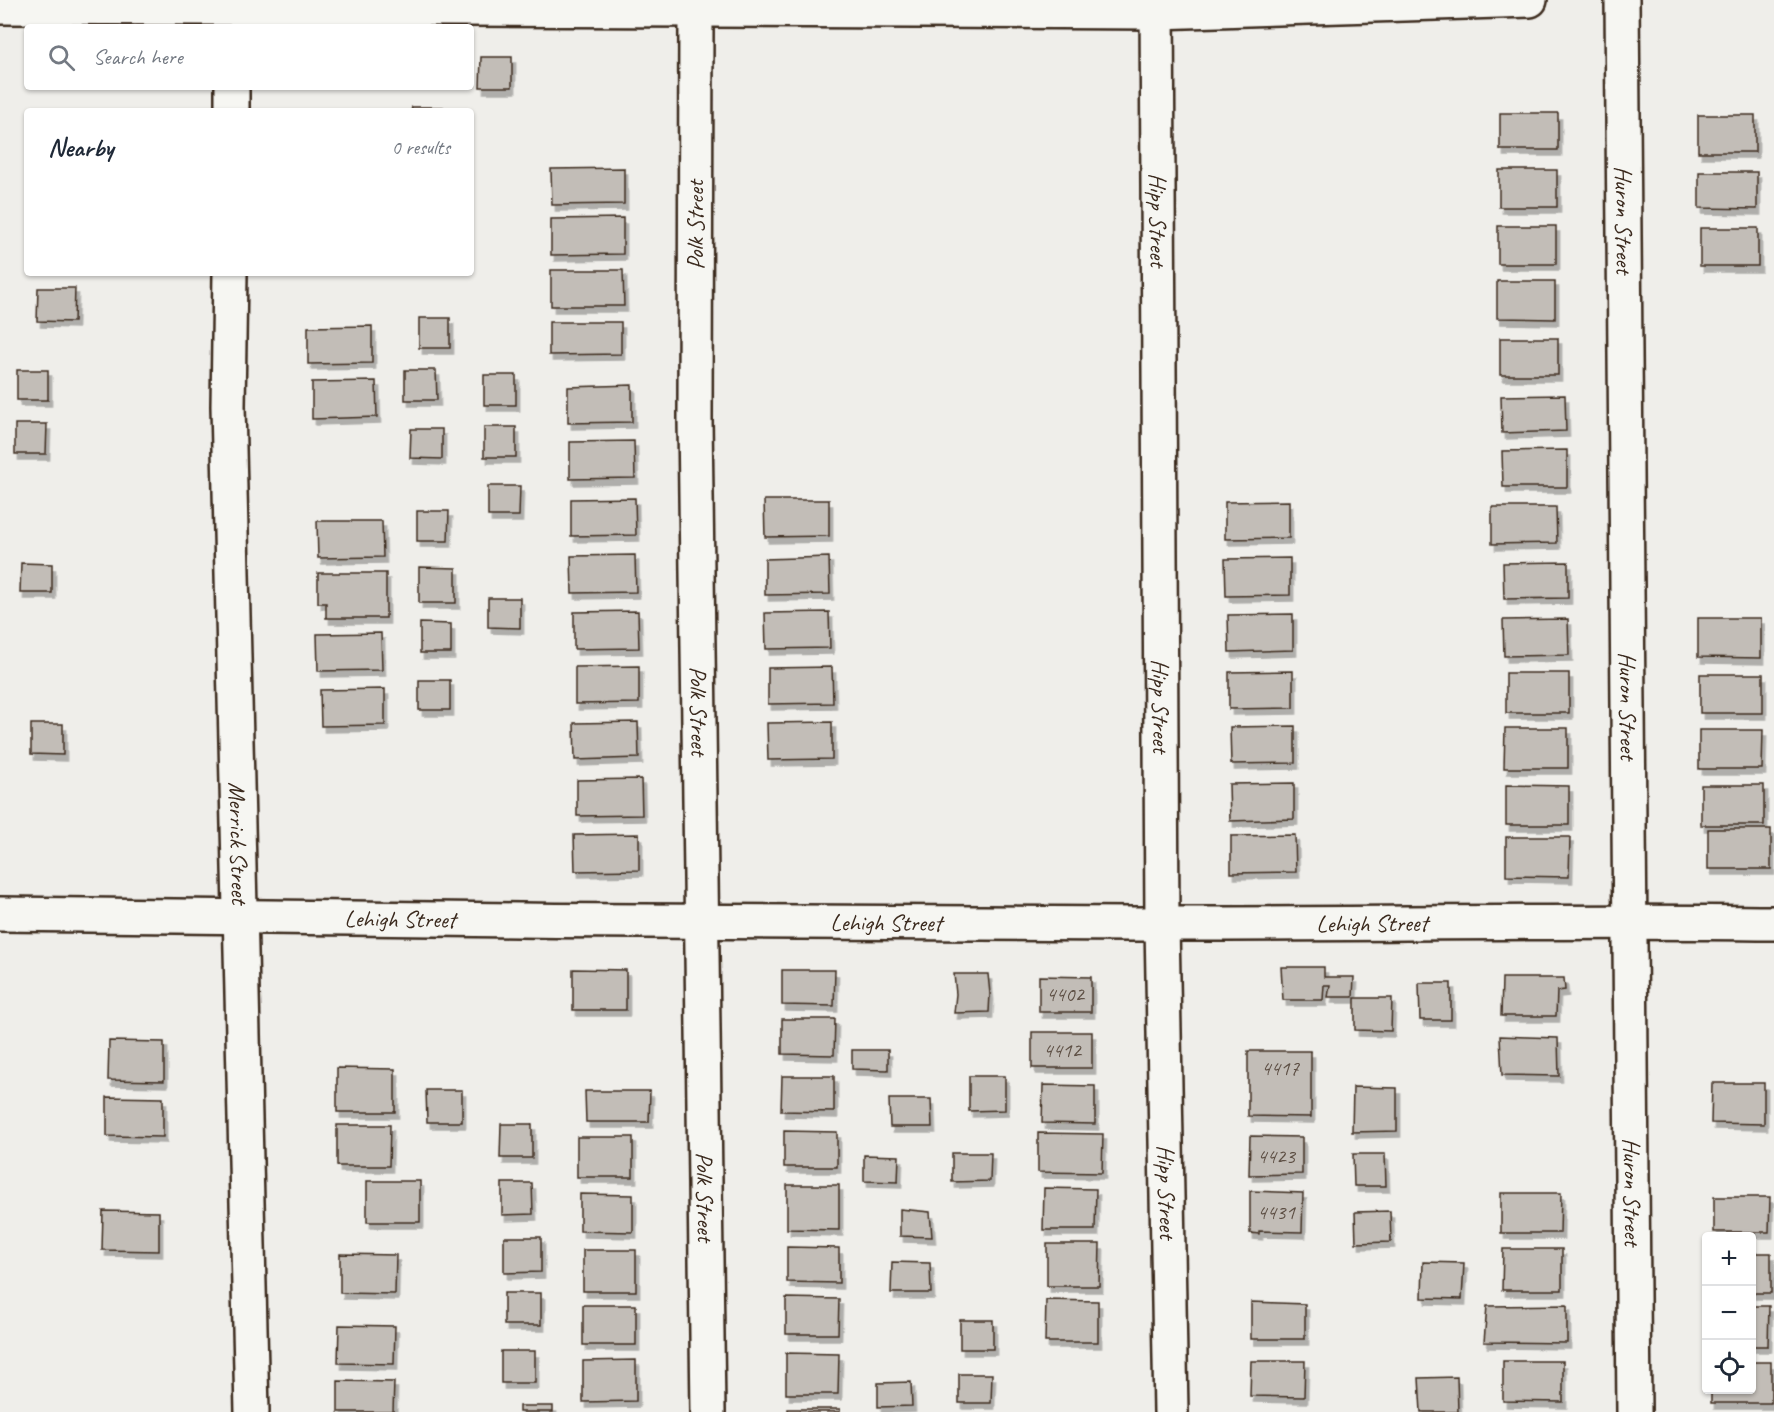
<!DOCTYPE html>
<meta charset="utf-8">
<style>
body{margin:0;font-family:Caveat,sans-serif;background:#f6f6f7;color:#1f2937}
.controls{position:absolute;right:18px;bottom:18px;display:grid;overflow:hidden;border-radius:6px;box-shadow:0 2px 4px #0004}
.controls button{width:54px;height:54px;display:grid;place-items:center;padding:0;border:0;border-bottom:2px solid #e0e1e3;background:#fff;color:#1f2937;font:30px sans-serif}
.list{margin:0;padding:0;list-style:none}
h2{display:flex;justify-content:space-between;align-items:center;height:78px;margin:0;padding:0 24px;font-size:26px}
h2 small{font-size:20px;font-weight:400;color:#747a83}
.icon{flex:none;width:33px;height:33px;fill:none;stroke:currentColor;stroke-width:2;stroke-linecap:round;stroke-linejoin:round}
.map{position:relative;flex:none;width:1774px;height:1412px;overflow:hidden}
.search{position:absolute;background:#fff;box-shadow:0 2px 4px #0004;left:24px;top:24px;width:450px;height:66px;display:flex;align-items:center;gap:15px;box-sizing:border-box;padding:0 21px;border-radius:6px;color:#747a83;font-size:22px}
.panel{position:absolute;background:#fff;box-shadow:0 2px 4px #0004;left:24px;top:108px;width:450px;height:168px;border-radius:6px}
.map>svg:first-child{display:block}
.building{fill:#c2bdb7;stroke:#3b2a1e;stroke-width:1.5;filter:url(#shadow)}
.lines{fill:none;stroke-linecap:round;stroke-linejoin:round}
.minor-casing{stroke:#3b2a1e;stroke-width:38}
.minor{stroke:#f6f6f2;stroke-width:33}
.labels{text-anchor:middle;stroke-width:6;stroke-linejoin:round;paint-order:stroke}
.number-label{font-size:21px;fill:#5d4f44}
.street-label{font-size:24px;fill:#3b2a1e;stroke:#f6f6f2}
</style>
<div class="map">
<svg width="1774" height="1412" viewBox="0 0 1774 1412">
<defs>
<filter id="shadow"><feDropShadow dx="3.5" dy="6" stdDeviation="0" flood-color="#0004"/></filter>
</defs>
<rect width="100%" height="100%" fill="#efeeea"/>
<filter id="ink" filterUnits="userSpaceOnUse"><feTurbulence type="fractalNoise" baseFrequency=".0167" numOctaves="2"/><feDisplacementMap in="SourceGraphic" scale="12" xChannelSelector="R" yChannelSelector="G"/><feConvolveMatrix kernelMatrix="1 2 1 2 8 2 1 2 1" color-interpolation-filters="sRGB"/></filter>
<g filter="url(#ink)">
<path class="building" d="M 481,57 L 512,57 L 512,87 L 480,87 Z
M 412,107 L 443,107 L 443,111 L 411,111 Z
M 1500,113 L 1558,113 L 1558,150 L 1500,150 Z
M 1698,115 L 1755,115 L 1755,152 L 1698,152 Z
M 624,168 L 624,204 L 552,205 L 551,169 Z
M 1499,170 L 1557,170 L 1557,207 L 1499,207 Z
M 1699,172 L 1757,172 L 1757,209 L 1699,208 Z
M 623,218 L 623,254 L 551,255 L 551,219 Z
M 1498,226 L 1556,226 L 1556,264 L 1498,264 Z
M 1700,228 L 1758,228 L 1758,266 L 1700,266 Z
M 551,270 L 623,270 L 624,306 L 551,306 Z
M 1497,281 L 1555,281 L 1555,319 L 1497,318 Z
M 38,288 L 75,288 L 74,322 L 37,321 Z
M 419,318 L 450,318 L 450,348 L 419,348 Z
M 549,322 L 621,322 L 621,354 L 549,355 Z
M 372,326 L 372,363 L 308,364 L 308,327 Z
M 1500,338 L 1558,338 L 1558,375 L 1500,375 Z
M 17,370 L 48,370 L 48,400 L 17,400 Z
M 405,370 L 436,370 L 437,400 L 405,400 Z
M 484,375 L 516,375 L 516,405 L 484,405 Z
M 376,381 L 377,417 L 312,419 L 312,382 Z
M 632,385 L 632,422 L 568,423 L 568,387 Z
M 1565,395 L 1566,431 L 1502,433 L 1501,396 Z
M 15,424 L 47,424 L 46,454 L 15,454 Z
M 484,427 L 516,427 L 516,457 L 484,457 Z
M 411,429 L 442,429 L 442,459 L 410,458 Z
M 634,441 L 635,478 L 570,479 L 570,442 Z
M 1567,450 L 1567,487 L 1503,487 L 1502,451 Z
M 488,486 L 520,486 L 519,516 L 488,516 Z
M 635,498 L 636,535 L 571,536 L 571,499 Z
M 764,500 L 829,500 L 829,536 L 765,537 Z
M 1289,501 L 1289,538 L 1225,539 L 1225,502 Z
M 1492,507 L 1556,507 L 1557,543 L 1492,544 Z
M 417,511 L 449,511 L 448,541 L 417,541 Z
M 317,521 L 382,521 L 383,557 L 318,558 Z
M 635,555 L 636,592 L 572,593 L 571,556 Z
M 829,557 L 830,594 L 765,595 L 765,559 Z
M 1290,558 L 1290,595 L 1226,596 L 1225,559 Z
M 1568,562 L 1568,598 L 1504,599 L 1503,563 Z
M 21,563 L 52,564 L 52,593 L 20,593 Z
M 419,567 L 456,568 L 456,603 L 419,603 Z
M 318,573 L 386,573 L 386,618 L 326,618 L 326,603 L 318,603 Z
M 488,598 L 520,598 L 520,628 L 488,627 Z
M 638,611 L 639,648 L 574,649 L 574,612 Z
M 829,612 L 830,648 L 766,649 L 765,613 Z
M 1293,614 L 1293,650 L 1229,652 L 1228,615 Z
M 1698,618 L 1761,618 L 1761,658 L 1698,657 Z
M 1568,619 L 1569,655 L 1504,656 L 1503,620 Z
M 420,623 L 451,624 L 451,653 L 420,653 Z
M 381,633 L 382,670 L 318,671 L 317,634 Z
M 639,666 L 639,703 L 575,704 L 575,667 Z
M 832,667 L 833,703 L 768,704 L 768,668 Z
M 1293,671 L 1293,708 L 1229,709 L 1229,672 Z
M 1506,673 L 1569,673 L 1569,713 L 1506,713 Z
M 1700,674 L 1763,674 L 1763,713 L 1700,713 Z
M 419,680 L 450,680 L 450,710 L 419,710 Z
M 385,689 L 385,725 L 321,726 L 320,690 Z
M 638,722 L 639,758 L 575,760 L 574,723 Z
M 832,722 L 832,759 L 768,760 L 767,723 Z
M 31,724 L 63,724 L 63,755 L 31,754 Z
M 1295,726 L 1295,763 L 1231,764 L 1230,727 Z
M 1505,728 L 1568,728 L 1568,768 L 1504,768 Z
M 1699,730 L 1763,730 L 1762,769 L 1699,769 Z
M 641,779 L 642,815 L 577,816 L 577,780 Z
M 1294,783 L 1294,819 L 1230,821 L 1229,784 Z
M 1506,785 L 1569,786 L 1569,825 L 1506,825 Z
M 1701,785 L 1764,785 L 1764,825 L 1701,825 Z
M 1708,829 L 1771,829 L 1771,869 L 1708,869 Z
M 639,834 L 639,870 L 575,871 L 574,835 Z
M 1295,835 L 1296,872 L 1231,873 L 1231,836 Z
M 1506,837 L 1570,837 L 1569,877 L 1506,876 Z
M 1281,967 L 1324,967 L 1324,977 L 1354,977 L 1353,997 L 1328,997 L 1330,985 L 1324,985 L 1323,1000 L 1283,1000 Z
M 573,969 L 626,970 L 626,1010 L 573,1010 Z
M 782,970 L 835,970 L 834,1006 L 782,1005 Z
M 954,974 L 988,974 L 990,994 L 989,1012 L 954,1013 L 956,994 Z
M 1039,976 L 1091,977 L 1091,1012 L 1039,1012 Z
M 1502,978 L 1564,978 L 1565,990 L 1557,991 L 1556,1016 L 1501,1016 Z
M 1419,983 L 1451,983 L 1451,1020 L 1420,1020 Z
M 1355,998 L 1392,998 L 1391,1031 L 1355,1030 Z
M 782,1019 L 835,1019 L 834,1055 L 782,1054 Z
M 1032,1032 L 1092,1032 L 1092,1068 L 1032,1068 Z
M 1500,1036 L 1558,1038 L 1559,1076 L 1502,1075 Z
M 109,1041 L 164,1042 L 164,1081 L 108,1080 Z
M 852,1050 L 888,1050 L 888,1070 L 852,1069 Z
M 1248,1051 L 1311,1051 L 1311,1117 L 1248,1116 Z
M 337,1068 L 395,1069 L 395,1112 L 337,1112 Z
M 782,1076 L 834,1076 L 834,1112 L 781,1111 Z
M 969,1076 L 1005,1076 L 1005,1110 L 969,1111 Z
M 1712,1083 L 1764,1083 L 1764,1124 L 1711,1123 Z
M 1043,1085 L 1095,1086 L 1095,1124 L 1042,1123 Z
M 1353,1087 L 1397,1088 L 1397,1131 L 1352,1132 Z
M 426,1090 L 462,1090 L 462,1122 L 427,1122 Z
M 585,1091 L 650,1091 L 649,1122 L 586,1122 Z
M 107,1097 L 163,1098 L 163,1137 L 107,1136 Z
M 889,1099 L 931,1099 L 932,1127 L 890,1127 Z
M 501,1124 L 532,1124 L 532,1158 L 500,1158 Z
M 337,1125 L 390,1125 L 389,1166 L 337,1166 Z
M 784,1131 L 837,1132 L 837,1167 L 784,1167 Z
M 1038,1133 L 1103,1134 L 1102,1173 L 1038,1172 Z
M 1250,1136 L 1302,1137 L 1302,1174 L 1249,1175 Z
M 577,1137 L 633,1137 L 633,1177 L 577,1177 Z
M 952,1153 L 991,1153 L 990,1181 L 952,1182 Z
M 1353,1154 L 1385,1154 L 1386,1186 L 1354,1186 Z
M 864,1155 L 899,1156 L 898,1182 L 864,1181 Z
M 367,1181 L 420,1181 L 420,1222 L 367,1222 Z
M 502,1183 L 532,1183 L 533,1214 L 502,1215 Z
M 787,1185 L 839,1185 L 839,1230 L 787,1229 Z
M 1044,1188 L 1096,1189 L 1095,1230 L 1043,1230 Z
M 1250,1191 L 1303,1193 L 1302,1232 L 1259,1231 L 1259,1234 L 1250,1233 Z
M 1501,1193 L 1561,1193 L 1560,1233 L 1501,1233 Z
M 580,1194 L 633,1195 L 633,1232 L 580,1231 Z
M 1714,1197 L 1770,1197 L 1769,1232 L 1714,1232 Z
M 900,1209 L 930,1212 L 932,1237 L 900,1236 Z
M 103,1211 L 159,1212 L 159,1251 L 102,1250 Z
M 1390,1211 L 1391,1242 L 1356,1243 L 1355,1212 Z
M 504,1237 L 541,1237 L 541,1272 L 504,1273 Z
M 1047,1244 L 1100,1244 L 1099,1286 L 1047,1286 Z
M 787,1247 L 839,1248 L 839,1283 L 787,1282 Z
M 1503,1249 L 1562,1249 L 1562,1290 L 1502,1290 Z
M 583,1250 L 636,1250 L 636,1291 L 583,1291 Z
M 1752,1253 L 1771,1253 L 1771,1293 L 1752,1293 Z
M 340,1254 L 396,1255 L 395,1294 L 340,1293 Z
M 892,1262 L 930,1263 L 931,1293 L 891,1293 Z
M 1423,1262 L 1464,1263 L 1462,1299 L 1422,1298 Z
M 504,1293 L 541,1293 L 541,1325 L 504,1325 Z
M 786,1298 L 839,1299 L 838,1334 L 786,1334 Z
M 1046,1300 L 1098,1301 L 1098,1342 L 1045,1342 Z
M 1251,1302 L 1305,1304 L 1305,1339 L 1251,1339 Z
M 583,1305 L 636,1305 L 636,1345 L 583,1345 Z
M 1567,1305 L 1567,1343 L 1484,1342 L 1487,1306 Z
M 1752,1306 L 1769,1306 L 1768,1346 L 1752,1346 Z
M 960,1320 L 993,1320 L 993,1349 L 960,1349 Z
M 339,1325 L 395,1326 L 394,1364 L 338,1363 Z
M 501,1351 L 535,1351 L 535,1383 L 501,1383 Z
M 786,1353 L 839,1354 L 838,1394 L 786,1394 Z
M 636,1360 L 636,1401 L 583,1402 L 583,1361 Z
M 1251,1361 L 1305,1361 L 1304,1397 L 1250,1396 Z
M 1503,1361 L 1563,1361 L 1563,1402 L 1503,1401 Z
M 1752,1362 L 1771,1362 L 1771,1403 L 1711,1403 L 1711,1390 L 1752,1390 Z
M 959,1374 L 992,1374 L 991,1403 L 959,1403 Z
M 1457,1377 L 1458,1412 L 1421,1412 L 1419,1378 Z
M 338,1381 L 394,1382 L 393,1412 L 338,1412 Z
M 911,1382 L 912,1406 L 878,1407 L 878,1383 Z
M 519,1406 L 553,1406 L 553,1412 L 519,1412 Z
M 788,1409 L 840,1409 L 840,1412 L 788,1412 Z"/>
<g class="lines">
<defs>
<g id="minor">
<path id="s1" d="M 1157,0 L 1162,924 L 1171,1412"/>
<path id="s2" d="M 1622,0 L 1634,1412"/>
<path d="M 0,7 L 1157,12 L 1530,0"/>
<path id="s3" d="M 696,11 L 695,419 L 708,1412"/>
<path d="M 232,111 L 232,87"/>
<path id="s4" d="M 230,273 L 228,406 L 252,1412"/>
<path id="s5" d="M 0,914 C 377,920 755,922 1132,924 C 1346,925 1560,920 1774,923"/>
</g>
</defs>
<use href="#minor" class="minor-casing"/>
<use href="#minor" class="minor"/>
</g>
</g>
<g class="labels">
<g class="number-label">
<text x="1065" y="1001">4402</text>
<text x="1062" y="1057">4412</text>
<text x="1280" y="1075">4417</text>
<text x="1276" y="1163">4423</text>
<text x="1276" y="1219">4431</text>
</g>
<g class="street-label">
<text dy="8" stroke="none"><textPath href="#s1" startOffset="220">Hipp Street</textPath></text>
<text dy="8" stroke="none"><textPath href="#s2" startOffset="220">Huron Street</textPath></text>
<text transform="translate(695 225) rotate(-90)" y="8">Polk Street</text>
<text dy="8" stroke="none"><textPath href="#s1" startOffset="706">Hipp Street</textPath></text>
<text dy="8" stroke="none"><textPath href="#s2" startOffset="706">Huron Street</textPath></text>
<text dy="8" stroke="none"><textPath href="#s3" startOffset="700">Polk Street</textPath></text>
<text dy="8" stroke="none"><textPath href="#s4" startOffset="570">Merrick Street</textPath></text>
<text dy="8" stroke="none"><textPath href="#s5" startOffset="400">Lehigh Street</textPath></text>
<text dy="8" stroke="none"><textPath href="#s5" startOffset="886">Lehigh Street</textPath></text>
<text dy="8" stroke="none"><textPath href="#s5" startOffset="1372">Lehigh Street</textPath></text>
<text dy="8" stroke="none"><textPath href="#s1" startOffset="1192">Hipp Street</textPath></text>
<text dy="8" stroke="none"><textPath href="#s2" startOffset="1192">Huron Street</textPath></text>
<text dy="8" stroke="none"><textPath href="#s3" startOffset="1186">Polk Street</textPath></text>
</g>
</g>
</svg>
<div class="controls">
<button>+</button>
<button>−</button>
<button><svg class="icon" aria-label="locate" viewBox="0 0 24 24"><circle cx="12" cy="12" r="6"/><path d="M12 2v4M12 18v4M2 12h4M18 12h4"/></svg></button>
</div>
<div class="search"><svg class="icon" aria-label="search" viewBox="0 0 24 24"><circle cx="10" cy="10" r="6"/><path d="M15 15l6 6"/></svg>Search here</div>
<section class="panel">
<h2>Nearby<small>0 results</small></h2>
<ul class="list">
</ul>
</section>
</div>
